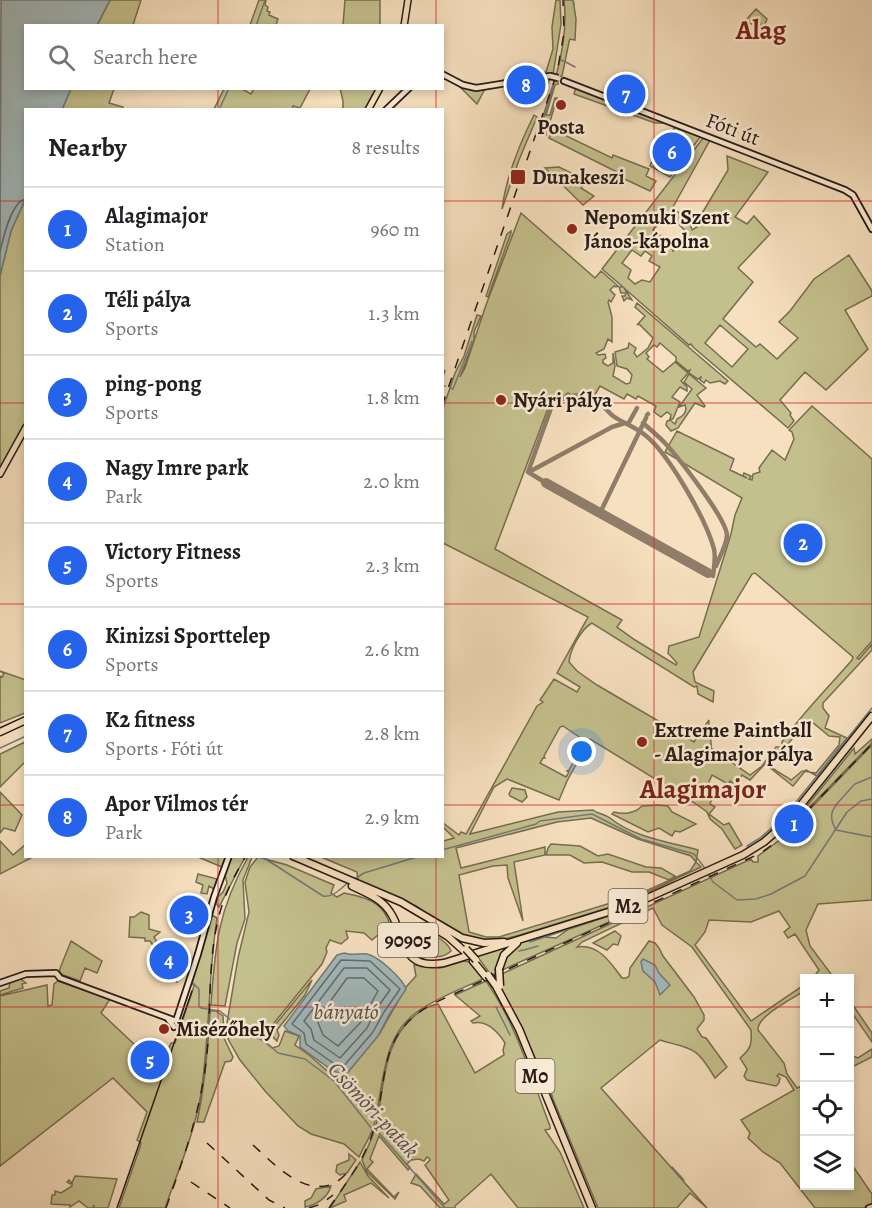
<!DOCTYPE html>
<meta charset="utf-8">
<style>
body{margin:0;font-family:Alegreya,serif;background:#f2f2f2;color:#202124}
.controls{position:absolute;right:18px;bottom:18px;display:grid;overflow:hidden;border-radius:0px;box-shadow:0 3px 9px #0003}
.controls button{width:54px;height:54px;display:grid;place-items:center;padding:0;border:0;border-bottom:2px solid #e0e0e0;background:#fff;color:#202124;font:30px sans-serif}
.you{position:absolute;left:582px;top:752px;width:21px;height:21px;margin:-15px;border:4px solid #fff;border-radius:50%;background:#1a73e8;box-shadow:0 0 0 9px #1a73e833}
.badge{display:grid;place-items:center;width:39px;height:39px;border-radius:50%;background:#2563eb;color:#fff;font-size:20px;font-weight:700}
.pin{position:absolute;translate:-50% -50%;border:3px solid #fff;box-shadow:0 2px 6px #0006}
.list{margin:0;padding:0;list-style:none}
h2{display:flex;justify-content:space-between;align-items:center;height:78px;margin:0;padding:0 24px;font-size:26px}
h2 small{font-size:20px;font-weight:400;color:#757577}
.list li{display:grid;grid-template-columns:39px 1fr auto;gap:18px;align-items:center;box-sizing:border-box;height:84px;padding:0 24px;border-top:2px solid #e0e0e0}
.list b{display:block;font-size:22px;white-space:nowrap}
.list p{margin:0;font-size:20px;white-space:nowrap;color:#757577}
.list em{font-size:20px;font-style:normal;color:#757577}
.icon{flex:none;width:33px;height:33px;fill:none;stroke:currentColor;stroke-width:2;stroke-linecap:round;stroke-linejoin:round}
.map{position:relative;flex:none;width:872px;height:1208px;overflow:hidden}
.search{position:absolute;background:#fff;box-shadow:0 3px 9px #0003;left:24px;top:24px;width:420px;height:66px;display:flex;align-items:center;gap:15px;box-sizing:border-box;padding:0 21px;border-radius:0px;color:#757577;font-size:22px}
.panel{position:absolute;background:#fff;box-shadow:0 3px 9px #0003;left:24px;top:108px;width:420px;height:750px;border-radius:0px}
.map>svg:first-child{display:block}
.green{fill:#c4c08d;stroke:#766d51;stroke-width:1.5;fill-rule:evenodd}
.water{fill:#a2babd;stroke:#717a7a;stroke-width:1.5}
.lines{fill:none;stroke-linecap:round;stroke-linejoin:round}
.shore{stroke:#646a69;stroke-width:1.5}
.stream{stroke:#717a7a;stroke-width:1.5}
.taxiway{stroke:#8f7d6a;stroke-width:4.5}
.runway{stroke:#8f7d6a;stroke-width:10}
.secondary-casing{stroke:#271a15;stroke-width:8}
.primary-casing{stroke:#271a15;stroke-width:8}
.trunk-casing{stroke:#271a15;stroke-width:9}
.secondary{stroke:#faebd5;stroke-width:4.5}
.primary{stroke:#f7e0bf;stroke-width:5}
.trunk{stroke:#f7e0bf;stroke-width:6}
.tram{stroke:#271a15;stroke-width:1.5}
.rail{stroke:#271a15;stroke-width:1.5;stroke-dasharray:10 10;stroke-linecap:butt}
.secondary-bridge-casing{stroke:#271a15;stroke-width:8;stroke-linecap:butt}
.trunk-bridge-casing{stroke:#271a15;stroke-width:9;stroke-linecap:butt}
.secondary-bridge{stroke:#faebd5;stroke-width:4.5}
.trunk-bridge{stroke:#f7e0bf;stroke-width:6}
.grid{fill:none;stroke:#d62828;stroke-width:1.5;stroke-opacity:0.55}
.poi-dot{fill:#8f2418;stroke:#faebd5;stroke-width:2}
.labels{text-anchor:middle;stroke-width:5;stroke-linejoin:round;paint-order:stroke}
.shield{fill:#faebd5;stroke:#66594f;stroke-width:1.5}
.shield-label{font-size:20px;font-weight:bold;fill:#271a15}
.poi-label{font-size:21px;font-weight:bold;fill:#271a15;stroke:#faebd5;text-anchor:start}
.street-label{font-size:21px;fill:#271a15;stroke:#faebd5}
.water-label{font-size:22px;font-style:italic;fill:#525250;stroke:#faebd5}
.district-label{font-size:27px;font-weight:bold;fill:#7a1f14;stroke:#faebd5}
</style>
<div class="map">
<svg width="872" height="1208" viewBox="0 0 872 1208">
<rect width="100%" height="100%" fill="#f7e0bf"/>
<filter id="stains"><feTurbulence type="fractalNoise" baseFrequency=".00333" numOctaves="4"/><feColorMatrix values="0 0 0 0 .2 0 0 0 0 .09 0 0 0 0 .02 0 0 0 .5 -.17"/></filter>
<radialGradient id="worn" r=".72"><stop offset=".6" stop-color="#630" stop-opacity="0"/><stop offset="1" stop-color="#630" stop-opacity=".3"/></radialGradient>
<path class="green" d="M 110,0 L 141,0 L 133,25 L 97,26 Z
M 259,0 L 266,0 L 265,5 L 268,7 L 267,11 L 270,12 L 269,15 L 278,19 L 276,25 L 250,25 Z
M 345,0 L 380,0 L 380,25 L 343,25 Z
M 556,0 L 560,0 L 561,24 L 553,75 L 547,74 L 534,76 L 537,79 L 552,77 L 550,78 L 543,99 L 550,78 L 537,80 L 527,92 L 525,89 L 512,81 L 500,83 L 500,81 L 512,79 L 515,74 L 525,77 L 546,72 L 553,49 L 552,27 Z
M 564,0 L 573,0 L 576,19 L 575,40 L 570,39 L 569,42 L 562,76 L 559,77 L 556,76 C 563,51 567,26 564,0 Z
M 756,9 L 767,19 L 764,27 L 761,27 L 759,19 L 755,20 L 757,28 L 746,20 Z
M 555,79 L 558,80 L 558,84 L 555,85 L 546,115 L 550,115 L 555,98 L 557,98 L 546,135 L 538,132 Z
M 458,85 L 459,85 L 486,87 L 477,104 Z
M 576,87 L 664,121 L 664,123 L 655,123 L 574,94 Z
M 71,88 L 114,89 L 109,103 L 123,107 L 123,110 L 62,110 Z
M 340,88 L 379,89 L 367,110 L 343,109 L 343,101 Z
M 224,89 L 242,89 L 251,94 L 254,89 L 310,89 L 300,108 L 293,106 L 292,110 L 214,109 Z
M 534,115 L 537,117 L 519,160 L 502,209 C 506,177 519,145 534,115 Z
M 675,126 L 701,136 L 670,177 L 650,166 L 663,134 L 670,137 Z
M 552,129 L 612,158 L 613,155 L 649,169 L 646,176 L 656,181 L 650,191 L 618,176 L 619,173 L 549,138 Z
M 704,137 L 710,140 L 673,207 L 690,224 L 692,230 L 697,227 L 695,225 L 728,170 L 727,156 L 768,172 L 735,217 L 747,224 L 754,216 L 770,234 L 738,268 L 753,282 L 723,319 L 756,347 L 760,344 L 777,359 L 798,338 L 779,322 L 790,311 L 814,279 L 849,255 L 872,291 L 872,296 L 845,310 L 868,349 L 826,390 L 805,372 L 780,400 L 791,413 L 790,415 L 794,421 L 788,428 L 693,347 L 691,344 L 689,345 L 624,288 L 632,300 L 627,298 L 624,301 L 622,296 L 625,296 L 626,293 L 621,293 L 619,287 L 623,287 L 602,269 ZM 664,218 L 667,221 L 674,219 L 687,233 L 673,251 L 670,244 L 665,245 L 658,238 L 660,235 L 653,230 ZM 632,250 L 641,256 L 645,251 L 652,256 L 649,261 L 660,267 L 650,282 L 642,280 L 635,284 L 628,278 L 631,270 L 622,263 ZM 720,325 L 748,349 L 732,367 L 705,343 Z
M 559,167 L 587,181 L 581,188 L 594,196 L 583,205 L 545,168 Z
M 25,200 L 25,425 L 0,472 L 0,276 L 11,231 Z
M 521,213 L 595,278 L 601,271 L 618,286 L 616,287 L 614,286 L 610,290 L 615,295 L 611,302 L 609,300 L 608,302 L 612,317 L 612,342 L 608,339 L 604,349 L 596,353 L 598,355 L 605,354 L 606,358 L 603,360 L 603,363 L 608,366 L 613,363 L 613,353 L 615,366 L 613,376 L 626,384 L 630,383 L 632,375 L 627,369 L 617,366 L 615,352 L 628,348 L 629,343 L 636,348 L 634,353 L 637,357 L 648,348 L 653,338 L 639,324 L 637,325 L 645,316 L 635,307 L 637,303 L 728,381 L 725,384 L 720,381 L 710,383 L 706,380 L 704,383 L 700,380 L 701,377 L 698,379 L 689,373 L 690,370 L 688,371 L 676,361 L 676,357 L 660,343 L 657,347 L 654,345 L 646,353 L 649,357 L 647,359 L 663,372 L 675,362 L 688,373 L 681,381 L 687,387 L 687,391 L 680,387 L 672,397 L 680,402 L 673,419 L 670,419 L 671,415 L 667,412 L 661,417 L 654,412 L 656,406 L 638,396 L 636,399 L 627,394 L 624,399 L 600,386 L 589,405 L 568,393 L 547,411 L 495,549 L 622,620 L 617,627 L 635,640 L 676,665 L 677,663 L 668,653 L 669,646 L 699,637 L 731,534 L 735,515 L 742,498 L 665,452 L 677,431 L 734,459 L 730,470 L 747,478 L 743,476 L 744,473 L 751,476 L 749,479 L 752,480 L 753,474 L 760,472 L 759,468 L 772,450 L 785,460 L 794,439 L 792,432 L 789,430 L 812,406 L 872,459 L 872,641 L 857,658 L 859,659 L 872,644 L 872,650 L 823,703 L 823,708 L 829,716 L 825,728 L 847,738 L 817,776 L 806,770 L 793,786 L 765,764 L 750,780 L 742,775 L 737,784 L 743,787 L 741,789 L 730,781 L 728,784 L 712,775 L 708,784 L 716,789 L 710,804 L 715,807 L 709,814 L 724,825 L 729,823 L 742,845 L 735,849 L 722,829 L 710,819 L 707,812 L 696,804 L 590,739 L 567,781 L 559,800 L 507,779 L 494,787 L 470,834 L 558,812 L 593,810 C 598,814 605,814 610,818 C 633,837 669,842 698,850 L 696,862 L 701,867 L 640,896 L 614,906 L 520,935 L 500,940 L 487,941 L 453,932 L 416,906 L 358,881 L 357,872 L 321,857 L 442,856 L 443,841 L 454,838 L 443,827 L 443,823 L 459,835 L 461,832 L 466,834 L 537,706 L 543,702 L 540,700 L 554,679 L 577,692 L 580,687 L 557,673 L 588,617 L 443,543 L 443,408 L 455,373 L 464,356 L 477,315 L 481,316 L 474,332 L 474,340 L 460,377 L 465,368 L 486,305 ZM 755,573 L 853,657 L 852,660 C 828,688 803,712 782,742 L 782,744 L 787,745 L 799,731 L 812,722 L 829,736 L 840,737 L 839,745 L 816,773 C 796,770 807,769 791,780 C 784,774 776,773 770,765 L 785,747 L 776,747 L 762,766 L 750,775 L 711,748 C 712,738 708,730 709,720 L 694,742 L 597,685 L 577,671 L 569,662 C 570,650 581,629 592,623 L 694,687 L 697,686 L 698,694 L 713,702 L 714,691 L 695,682 L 693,672 L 752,574 ZM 563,726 L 585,741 L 569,770 L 567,771 L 569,772 L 566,777 L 540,763 L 543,758 L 545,758 L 544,756 L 560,727 ZM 591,818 L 638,839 L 691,856 L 696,862 L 690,871 L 637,895 L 499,937 L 486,937 L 469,932 L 459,875 L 493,866 L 507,865 L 508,878 L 523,921 L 514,862 L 545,855 L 545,847 L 461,868 L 456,848 L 557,822 Z
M 511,231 L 511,233 L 488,297 L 486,296 L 507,234 Z
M 689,374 L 706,388 L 697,395 L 705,406 L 704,407 L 695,403 L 678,428 L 671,431 L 666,425 L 667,421 L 670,420 L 675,424 L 677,419 C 682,417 688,412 685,405 L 679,407 L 692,389 L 684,382 Z
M 0,671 L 26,680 L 25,713 L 0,723 L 0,676 L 2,677 L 4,674 Z
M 872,739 L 872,743 L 801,816 L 802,812 L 854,748 L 855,754 Z
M 25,742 L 25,762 L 0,787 L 0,754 Z
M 872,745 L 872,900 L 818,904 L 806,930 L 810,946 L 834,978 L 813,978 L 819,970 L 795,934 L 788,938 L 784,932 L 790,927 L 779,911 L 751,922 L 709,920 L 705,932 L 695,945 L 751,1021 L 804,985 L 804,991 C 793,998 756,1017 758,1030 L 784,1063 L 787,1074 L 797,1088 L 804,1085 L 804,1186 L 850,1186 L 850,1162 L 872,1194 L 872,1204 L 864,1208 L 815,1208 L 780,1163 L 763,1152 L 748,1138 L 750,1133 L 741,1120 L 794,1090 L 786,1077 L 779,1074 L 777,1076 L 780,1078 L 779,1083 L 776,1086 L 747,1080 L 744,1076 L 747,1069 L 740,1058 C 751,1049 752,1044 751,1030 L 692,947 L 662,925 L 653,908 L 582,942 L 577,947 C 598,943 611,963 622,978 L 626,978 L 629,976 L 630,968 L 649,941 L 655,943 L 659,948 L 663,956 L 694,997 L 704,1015 L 704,1020 L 697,1029 L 702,1037 L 706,1038 L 727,1067 L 715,1078 C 696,1046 694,1050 660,1040 L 601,1088 L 707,1208 L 690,1193 L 677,1208 L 598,1208 L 553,1099 L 545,1073 L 536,1060 L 509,1003 L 493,978 L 751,859 L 753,862 L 758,862 L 758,856 L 781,839 Z
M 512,788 L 525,790 L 527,797 L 522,802 L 510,796 L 509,794 Z
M 0,792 L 22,815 L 15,831 L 4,828 L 0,833 Z
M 657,805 L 668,806 L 672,812 L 696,824 L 680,832 L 675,831 L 672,836 L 659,828 L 648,832 L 612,814 L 614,812 C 624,815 635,813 642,806 Z
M 0,841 L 13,855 L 25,845 L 26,856 L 33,857 L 0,874 Z
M 551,844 L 580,846 L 598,856 L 608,854 L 646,867 L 661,868 L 675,876 L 669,880 L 649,872 L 632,872 L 602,862 L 584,863 L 570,855 L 546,855 L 548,848 Z
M 198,857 L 198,856 L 228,857 L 223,870 L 222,867 Z
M 231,857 L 245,857 L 219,907 L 216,903 L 218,897 L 223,892 L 227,883 L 225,875 Z
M 248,857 L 252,857 L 243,880 L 245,919 L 237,943 L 225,1006 L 211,1005 C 215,946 218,910 248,857 Z
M 258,857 L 287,865 L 334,885 L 331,893 L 337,897 L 344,893 C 371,898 387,904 392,934 L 384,940 L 378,935 L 372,940 L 364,933 L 346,931 L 348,938 L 341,944 L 330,940 L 326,948 L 327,952 L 322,964 L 261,1039 L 272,1048 L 279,1046 L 285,1031 L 299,1036 L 295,1045 L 309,1055 L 341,1083 L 343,1074 L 348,1072 L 380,1033 L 406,987 L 416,976 L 414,965 L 440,968 L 464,961 L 469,962 L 483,979 C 461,989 436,998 417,1012 C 381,1037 384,1086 374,1125 C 372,1134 364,1146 359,1157 L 344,1144 L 311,1134 L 298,1126 L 265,1091 L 240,1060 L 228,1039 L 227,1023 L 238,958 L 249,912 L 245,882 L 250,867 Z
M 198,874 L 217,879 L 214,889 L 209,886 L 207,894 L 201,893 L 203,885 L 196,882 Z
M 636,907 L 638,909 L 500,971 L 506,954 L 523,941 L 545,937 L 556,938 L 569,929 Z
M 141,912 L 149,915 L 149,929 L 160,932 L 154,937 L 157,942 L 155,948 L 150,941 L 145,941 L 145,938 L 129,937 L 130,917 L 134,917 Z
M 212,915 L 217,918 C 208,976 210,1035 201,1093 C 195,1132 178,1171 165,1208 L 119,1208 L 140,1147 L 141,1143 L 137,1140 L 147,1112 L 113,1078 L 0,1166 L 0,996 L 47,985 L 48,1006 L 52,1005 L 54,984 L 58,981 L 110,999 L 101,1013 L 136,1046 L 138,1050 L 165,1058 L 171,1043 L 175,1043 L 194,986 L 192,983 Z
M 615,931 L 621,936 L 618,945 L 613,944 L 607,950 L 593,943 Z
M 426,932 C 435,935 448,942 451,951 C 439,962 420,956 413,943 L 415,937 Z
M 167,939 L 176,946 L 174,951 L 186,956 L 182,961 L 187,964 L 182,977 L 177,976 L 177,982 L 167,976 L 163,980 L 162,975 L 166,974 L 162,967 L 159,969 L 157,967 L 161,966 L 157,961 L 156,965 L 154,963 L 167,951 L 162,943 Z
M 71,941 L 102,961 L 97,973 L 85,968 L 80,981 L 63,975 L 59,971 Z
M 513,944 L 497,973 L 491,975 L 477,956 Z
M 19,978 L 26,983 L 22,984 L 23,988 L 0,995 L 0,991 L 9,988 L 10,982 Z
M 312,980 L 305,995 L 277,1030 L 279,1035 L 277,1041 L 273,1037 L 271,1030 Z
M 486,981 C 517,1025 531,1077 550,1126 L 550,1129 L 545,1130 L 560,1152 L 584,1208 L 518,1208 L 491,1174 L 455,1206 L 455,1208 L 440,1208 L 420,1186 L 411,1183 L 416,1174 L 444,1204 L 449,1200 L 425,1165 L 430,1160 L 429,1158 L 427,1157 L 424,1161 L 419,1159 L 411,1160 L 407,1164 L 410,1168 L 408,1170 L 379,1136 L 370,1159 L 373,1162 L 367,1169 L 394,1197 L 399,1192 L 395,1199 L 367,1172 L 362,1160 C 367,1149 373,1137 376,1125 C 385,1086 382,1040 417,1014 C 423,1009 431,1005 438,1004 L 475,1073 L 504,1055 L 503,1050 L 505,1043 C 498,1032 488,1020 473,1023 L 471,1021 L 480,1016 L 455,995 Z
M 850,1001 L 872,1033 L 872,1042 L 850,1010 Z
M 210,1011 L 216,1011 L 223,1016 L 224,1038 L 233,1057 L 231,1061 L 225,1062 L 204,1122 L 197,1122 C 205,1085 208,1049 210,1011 Z
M 872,1049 L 872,1057 L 850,1068 L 850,1055 L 858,1058 Z
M 349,1154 L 356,1160 L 347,1173 L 340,1175 L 336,1172 L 337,1165 L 349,1160 Z
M 360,1162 L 368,1176 L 389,1198 L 371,1183 L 344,1195 L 346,1201 L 330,1208 Z
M 75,1176 L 117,1179 L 108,1208 L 94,1208 L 94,1205 L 93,1208 L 88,1208 L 79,1201 L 70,1207 L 70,1205 L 51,1204 L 52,1195 L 55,1195 L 55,1191 L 61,1193 L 72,1186 L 72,1183 L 70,1184 L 67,1182 L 69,1180 L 72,1183 Z
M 331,1186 C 328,1197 317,1205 305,1207 L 305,1201 L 311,1198 L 316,1189 Z"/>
<path class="water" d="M 1,0 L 110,0 L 97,25 L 26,26 L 26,88 L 71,89 L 62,109 L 26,110 L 25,200 L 11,231 L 0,276 Z
M 344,953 C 352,956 360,953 367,954 C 378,956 403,979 406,989 L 389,1015 L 378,1036 L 348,1072 L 343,1074 L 333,1071 L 300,1047 L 300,1036 L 288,1031 L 284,1026 L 337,955 Z
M 643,959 L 655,965 L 659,973 L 670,985 L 660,995 L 655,982 L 643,971 L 641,962 Z"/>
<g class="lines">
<path class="shore" d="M 0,252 C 3,239 11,201 26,199
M 341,960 L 370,961 L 400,989 L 384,1012 L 373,1032 L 342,1068 L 336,1065 L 306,1044 L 304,1033 L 292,1024 Z
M 344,968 L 367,968 L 390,990 L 377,1008 L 367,1028 L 340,1058 L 314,1040 L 311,1029 L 304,1021 Z
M 347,978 L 364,978 L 378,991 L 360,1023 L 338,1046 L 323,1035 L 317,1020 Z"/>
<path class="stream" d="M 573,0 L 574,4
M 256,26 L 265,0
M 561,60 L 563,61
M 564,61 L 575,67
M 219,110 L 229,88
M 544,118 L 553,86
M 442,368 L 445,371 L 444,374
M 442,378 L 443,375
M 442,385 L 445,386
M 450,388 L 453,389 L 472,341
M 0,748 L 26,736
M 872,777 L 855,784 L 851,788 C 839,803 824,810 836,830 L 872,837
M 794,818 L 872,721
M 747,846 L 760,838 L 783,818 L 872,708
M 442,850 L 536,824 L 540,821 L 592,814 L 641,839 L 694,854 L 704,867
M 261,856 L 323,896 C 333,898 341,888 349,882
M 709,875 L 713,882 L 737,900 L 756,899 L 771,894 L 805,876 L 847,812 L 861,801 L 872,799
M 353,880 L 364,873 L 420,856
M 530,942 L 635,907 L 744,858
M 524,950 L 538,946
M 519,951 L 523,950
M 193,983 L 199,989 L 199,1006 L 201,1008 L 220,1011 L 239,1027 L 267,1043 L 278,1053 L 305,1059 L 334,1081 L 372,1129 L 379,1133 L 445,1208
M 496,1007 L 510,1035
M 672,1167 L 684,1180"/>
<path class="taxiway" d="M 647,415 L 648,414
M 643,423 C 650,429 657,435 664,442 C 677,456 726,518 727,535 C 727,544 719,558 716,566
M 628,424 L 637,408
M 529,472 L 612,427 L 625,423
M 546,483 L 528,472 L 551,408 C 563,394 585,390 600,403 C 605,407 608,412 613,416 C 623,423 636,427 645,435 C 668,453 706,519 714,549 C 716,558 714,567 713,576
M 600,513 L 646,418"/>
<path class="runway" d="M 546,483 L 708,573"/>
<defs>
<path id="secondary" d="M 442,74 L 463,85 L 476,88 L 550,76
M 564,81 L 845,190 L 853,195 L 872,229
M 386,110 L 409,88
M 0,983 L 26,974 L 56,973 L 60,978 L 176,1021 L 198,954 L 214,897 L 229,856
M 168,1019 L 174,1027
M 869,1208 L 872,1207"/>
<path id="primary" d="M 404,26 L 408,0
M 368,110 L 380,88
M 0,474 L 26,427"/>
<path id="trunk" d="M 0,732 L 26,720
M 293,856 L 401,902 L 462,938 L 484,943 L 504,942
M 352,886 C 366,893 381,898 390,912 C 406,935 399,971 444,963 L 634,904 L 743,855 L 764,842 L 788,821 L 872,716
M 444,933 L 464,951
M 414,954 C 404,941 410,925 428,927 C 435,928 441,932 447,936
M 473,961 L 486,977
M 499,969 L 504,955 L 517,943
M 496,986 L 519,1029 L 592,1208"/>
</defs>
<use href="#secondary" class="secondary-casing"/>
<use href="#primary" class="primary-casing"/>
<use href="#trunk" class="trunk-casing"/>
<use href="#secondary" class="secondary"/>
<use href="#primary" class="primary"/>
<use href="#trunk" class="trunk"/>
<path class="tram" d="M 117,1208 L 192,991"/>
<path class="rail" d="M 442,406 L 557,73 L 564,33 L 563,0
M 207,1143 L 269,1200 L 285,1208
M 253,1145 C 277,1167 315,1208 347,1173
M 191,1182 L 230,1208
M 166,1208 C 183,1160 200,1113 206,1062 C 212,1015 207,966 218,920 C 223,897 234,876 246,856
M 309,1208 L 321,1204 L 333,1195
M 329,1208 C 346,1183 366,1158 374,1128 C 389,1075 377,1035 432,1004 L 761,853 L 780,839 L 872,744"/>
<defs>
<path id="secondary-bridge" d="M 550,76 L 558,78"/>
<path id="trunk-bridge" d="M 466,949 L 476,960
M 499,969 L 500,986
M 488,975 L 496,986"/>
</defs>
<use href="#secondary-bridge" class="secondary-bridge-casing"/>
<use href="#trunk-bridge" class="trunk-bridge-casing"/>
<use href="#secondary-bridge" class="secondary-bridge"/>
<use href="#trunk-bridge" class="trunk-bridge"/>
</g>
<path class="grid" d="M 218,0 L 218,26M 436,0 L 436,26M 654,0 L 654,1208M 218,88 L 218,110M 436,88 L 436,110M 0,201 L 26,201M 442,201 L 872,201M 0,403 L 26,403M 442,403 L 872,403M 0,604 L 26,604M 442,604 L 872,604M 0,805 L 26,805M 442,805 L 872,805M 218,856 L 218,1208M 436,856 L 436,1208M 0,1007 L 804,1007M 850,1007 L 872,1007"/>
<g class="poi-dot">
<circle cx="561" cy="105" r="6"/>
<rect x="510" y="169" width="16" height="16" rx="3"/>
<circle cx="572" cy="229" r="6"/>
<circle cx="501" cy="400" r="6"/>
<circle cx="642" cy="742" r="6"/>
<circle cx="164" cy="1029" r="6"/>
</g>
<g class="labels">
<g class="shield">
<rect x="608.5" y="889" width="39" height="34" rx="4.5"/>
<rect x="378" y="923" width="60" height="34" rx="4.5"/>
<rect x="515.5" y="1059" width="39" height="34" rx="4.5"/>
</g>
<g class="shield-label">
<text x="628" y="913">M2</text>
<text x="408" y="947">90905</text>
<text x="535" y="1083">M0</text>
</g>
<g class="poi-label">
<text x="561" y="134" text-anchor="middle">Posta</text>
<text x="532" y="184">Dunakeszi</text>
<text x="584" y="224">Nepomuki Szent<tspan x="584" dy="24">János-kápolna</tspan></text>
<text x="513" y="407">Nyári pálya</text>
<text x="654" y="737">Extreme Paintball<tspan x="654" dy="24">- Alagimajor pálya</tspan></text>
<text x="176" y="1036">Misézőhely</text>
</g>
<g class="street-label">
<text transform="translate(733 129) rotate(21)" y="7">Fóti út</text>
</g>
<g class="water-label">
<text x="346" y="1019">bányató</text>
<text transform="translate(374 1109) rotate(47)" y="8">Csömöri-patak</text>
</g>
<g class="district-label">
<text x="761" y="39">Alag</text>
<text x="703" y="798">Alagimajor</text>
</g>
</g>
<rect width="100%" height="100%" filter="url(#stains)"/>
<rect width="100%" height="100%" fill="url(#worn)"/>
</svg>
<div class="controls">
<button>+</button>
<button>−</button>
<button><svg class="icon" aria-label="locate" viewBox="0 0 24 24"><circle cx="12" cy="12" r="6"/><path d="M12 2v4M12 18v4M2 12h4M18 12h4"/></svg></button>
<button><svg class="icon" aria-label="layers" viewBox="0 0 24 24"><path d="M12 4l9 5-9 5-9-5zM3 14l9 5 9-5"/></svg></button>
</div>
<div class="you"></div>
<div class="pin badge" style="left:794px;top:824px">1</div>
<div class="pin badge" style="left:803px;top:543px">2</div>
<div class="pin badge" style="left:189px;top:915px">3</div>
<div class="pin badge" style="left:169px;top:960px">4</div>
<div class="pin badge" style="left:150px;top:1060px">5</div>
<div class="pin badge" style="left:672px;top:152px">6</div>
<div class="pin badge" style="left:626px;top:94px">7</div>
<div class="pin badge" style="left:526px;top:85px">8</div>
<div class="search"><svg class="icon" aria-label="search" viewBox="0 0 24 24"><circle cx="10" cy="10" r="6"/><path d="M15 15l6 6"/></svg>Search here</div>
<section class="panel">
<h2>Nearby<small>8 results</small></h2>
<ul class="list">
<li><span class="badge">1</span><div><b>Alagimajor</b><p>Station</p></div><em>960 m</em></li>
<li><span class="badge">2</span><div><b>Téli pálya</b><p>Sports</p></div><em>1.3 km</em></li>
<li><span class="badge">3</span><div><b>ping-pong</b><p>Sports</p></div><em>1.8 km</em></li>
<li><span class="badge">4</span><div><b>Nagy Imre park</b><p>Park</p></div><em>2.0 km</em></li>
<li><span class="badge">5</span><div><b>Victory Fitness</b><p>Sports</p></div><em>2.3 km</em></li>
<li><span class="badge">6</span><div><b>Kinizsi Sporttelep</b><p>Sports</p></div><em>2.6 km</em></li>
<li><span class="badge">7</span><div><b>K2 fitness</b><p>Sports · Fóti út</p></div><em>2.8 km</em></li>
<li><span class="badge">8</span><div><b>Apor Vilmos tér</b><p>Park</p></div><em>2.9 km</em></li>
</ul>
</section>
</div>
